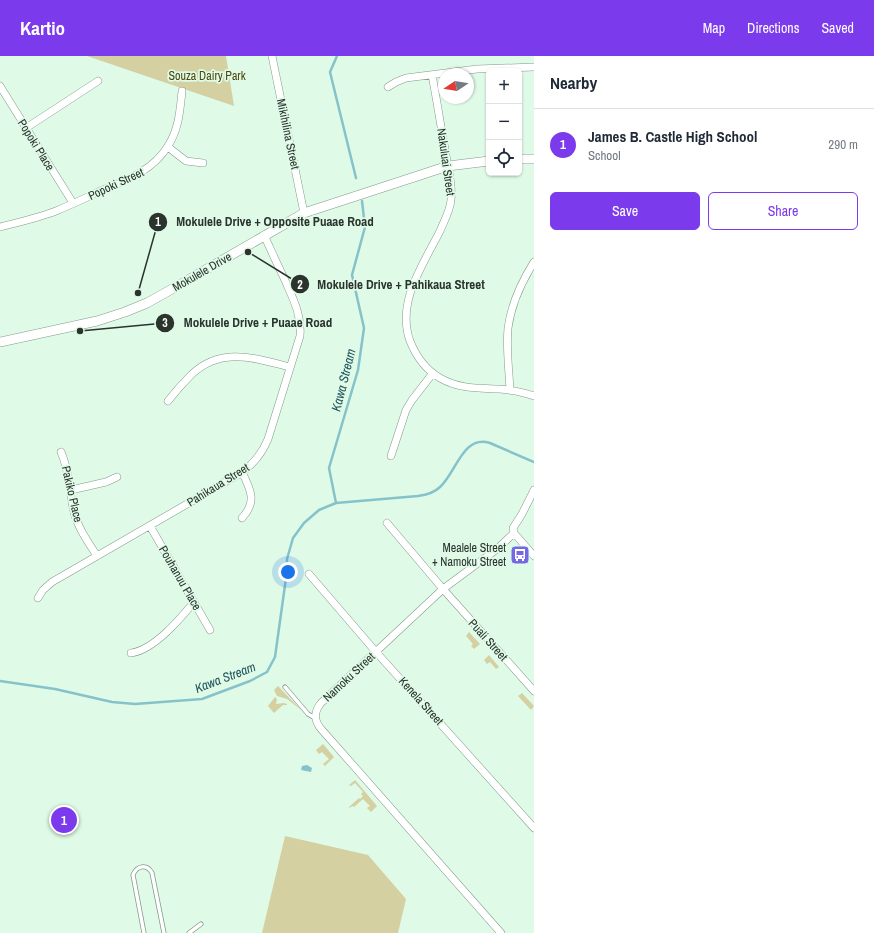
<!DOCTYPE html>
<meta charset="utf-8">
<style>
body{margin:0;font-family:"Archivo Narrow",sans-serif;background:#f2f2f3;color:#1f2937}
.controls{position:absolute;right:12px;top:12px;display:grid;overflow:hidden;border-radius:6px;box-shadow:0 1px 3px #0004}
.controls button{width:36px;height:36px;display:grid;place-items:center;padding:0;border:0;border-bottom:1px solid #e0e1e3;background:#fff;color:#1f2937;font:20px sans-serif}
.compass{position:absolute;left:438px;top:12px;width:36px;height:36px;border-radius:50%;background:#fff;box-shadow:0 1px 3px #0004;rotate:258deg}
.you{position:absolute;left:288px;top:516px;width:14px;height:14px;margin:-10px;border:3px solid #fff;border-radius:50%;background:#1a73e8;box-shadow:0 0 0 6px #1a73e833}
.badge{display:grid;place-items:center;width:26px;height:26px;border-radius:50%;background:#7c3aed;color:#fff;font-size:13px;font-weight:700}
.pin{position:absolute;translate:-50% -50%;border:2px solid #fff;box-shadow:0 1px 4px #0006}
.list{margin:0;padding:0;list-style:none}
h2{display:flex;justify-content:space-between;align-items:center;height:52px;margin:0;padding:0 16px;font-size:17px}
h2 small{font-size:13px;font-weight:400;color:#747a83}
.list li{display:grid;grid-template-columns:26px 1fr auto;gap:12px;align-items:center;box-sizing:border-box;height:72px;padding:0 16px;border-top:1px solid #e0e1e3}
.list b{display:block;font-size:15px;white-space:nowrap}
.list p{margin:0;font-size:13px;white-space:nowrap;color:#747a83}
.list em{font-size:13px;font-style:normal;color:#747a83}
.actions{display:flex;gap:8px;padding:12px 16px}
.actions a{flex:1;padding:9px 0;border:1px solid #7c3aed;border-radius:6px;text-align:center;font-size:14px;color:#7c3aed}
.actions .main{background:#7c3aed;color:#fff}
.icon{flex:none;width:22px;height:22px;fill:none;stroke:currentColor;stroke-width:2;stroke-linecap:round;stroke-linejoin:round}
.map{position:relative;flex:none;width:534px;height:877px;overflow:hidden}
header{display:flex;align-items:center;gap:24px;box-sizing:border-box;height:56px;padding:0 20px;background:#7c3aed;color:#fff}
header strong{font-size:19px}
nav{display:flex;gap:22px;margin-inline-start:auto;font-size:14px}
main{display:flex}
aside{flex:1;background:#fff}
.map>svg:first-child{display:block}
.green{fill:#d5d0a1}
.water{fill:#85c2ca}
.lines{fill:none;stroke-linecap:round;stroke-linejoin:round}
.stream{stroke:#85c2ca;stroke-width:2.5}
.service-casing{stroke:#839a8a;stroke-width:5}
.minor-casing{stroke:#839a8a;stroke-width:8}
.tertiary-casing{stroke:#839a8a;stroke-width:10}
.service{stroke:#fff;stroke-width:3.5}
.minor{stroke:#fff;stroke-width:7}
.tertiary{stroke:#fff;stroke-width:9}
.labels{text-anchor:middle;stroke-width:3.5;stroke-linejoin:round;paint-order:stroke}
.park-label{font-size:12px;fill:#4c460c;stroke:#e0fae8}
.street-label{font-size:12px;fill:#2a332c;stroke:#e0fae8}
.poi-label{font-size:12px;fill:#2a332c;stroke:#e0fae8;text-anchor:end}
.water-label{font-size:13px;font-style:italic;fill:#22565d;stroke:#e0fae8}
.leader{fill:none;stroke:#2a332c;stroke-width:1.5}
.callout-dot{fill:#2a332c;stroke:#e0fae8;stroke-width:1.5}
.mark-label{font-size:12px;text-anchor:middle;font-weight:bold;fill:#fff}
.callout-label{font-size:13px;text-anchor:middle;font-weight:bold;fill:#2a332c;stroke:#e0fae8;stroke-width:3.5;stroke-linejoin:round;paint-order:stroke}
</style>
<header>
<strong>Kartio</strong>
<nav><a>Map</a><a>Directions</a><a>Saved</a></nav>
</header>
<main>
<div class="map">
<svg width="534" height="877" viewBox="0 0 534 877">
<rect width="100%" height="100%" fill="#e0fae8"/>
<path class="green" d="M 87,0 L 226,0 L 234,50 Z
M 469,576 L 480,588 L 474,593 L 471,590 L 473,588 L 466,580 Z
M 489,599 L 499,611 L 496,613 L 490,606 L 487,608 L 484,604 Z
M 278,630 L 301,654 L 287,643 L 277,640 L 274,634 Z
M 522,637 L 534,650 L 531,654 L 518,640 Z
M 275,641 L 277,643 L 276,648 L 284,647 L 287,648 L 287,649 L 283,649 L 274,657 L 268,650 Z
M 323,688 L 334,701 L 325,710 L 323,708 L 329,703 L 322,696 L 319,698 L 316,694 Z
M 355,724 L 377,750 L 371,756 L 367,752 L 370,750 L 363,743 L 354,751 L 353,750 L 349,752 L 349,751 L 359,742 L 360,743 L 363,740 L 361,738 L 363,736 L 355,727 L 351,730 L 349,729 Z
M 285,780 L 368,799 L 406,843 L 398,877 L 262,877 Z"/>
<path class="water" d="M 307,709 L 312,712 L 311,716 L 301,714 L 302,710 Z"/>
<g class="lines">
<path class="stream" d="M 337,0 L 330,16 L 356,122
M 336,447 L 418,440 C 426,439 434,437 440,431 C 456,417 463,378 490,387 L 534,406
M 0,625 L 55,633 L 112,646 L 135,648 L 202,643 L 250,625 L 267,616 L 275,601 L 286,522 L 287,503 L 293,482 L 304,467 L 319,454 L 336,447 L 329,412 L 358,314 L 364,272 L 352,219 L 365,171 L 362,145"/>
<defs>
<path id="service" d="M 285,631 L 308,658 L 315,662
M 144,877 L 133,819 C 137,809 147,808 152,817 L 164,877
M 189,877 L 201,868"/>
<path id="minor" d="M 272,0 L 304,157
M 432,19 C 437,45 441,72 446,99 C 448,113 453,129 451,144 C 450,155 444,165 440,175 C 423,209 396,246 410,285 C 416,300 426,314 440,322 C 459,333 478,332 499,333 C 511,334 523,336 534,340
M 0,30 L 73,147
M 388,31 L 396,26 L 406,22 L 477,13 L 534,11
M 26,72 L 98,25
M 168,91 L 186,105 L 203,107
M 0,171 C 19,166 38,162 56,155 C 70,149 84,143 98,136 C 124,125 152,116 168,90 C 179,73 180,54 182,35
M 510,334 C 509,314 506,292 508,272 C 511,250 522,225 534,206
M 168,345 C 175,336 183,327 191,319 C 221,290 254,302 290,311
M 61,396 C 70,416 69,436 74,456 C 78,472 88,486 97,500
M 391,400 L 406,354 L 412,344 L 433,317
M 242,416 C 251,434 257,446 242,462
M 71,434 L 106,426 L 117,421
M 387,467 L 443,533 L 534,635
M 150,470 L 210,574
M 514,477 L 513,472 L 522,458 L 534,434
M 514,477 L 534,500
M 309,518 L 376,596 L 534,772
M 38,542 L 43,534 L 52,526 L 239,418 C 253,409 262,398 268,383 L 300,280 C 302,258 292,241 284,222 C 277,208 271,194 264,179
M 131,597 C 154,594 180,563 194,546
M 501,877 L 322,674 C 314,665 313,657 321,647 L 443,533 L 497,493 L 514,477"/>
<path id="tertiary" d="M 519,103 L 534,103
M 0,286 L 97,265 L 125,256 L 147,247 L 181,228 L 304,157 L 448,110 L 489,105"/>
</defs>
<use href="#service" class="service-casing"/>
<use href="#minor" class="minor-casing"/>
<use href="#tertiary" class="tertiary-casing"/>
<use href="#service" class="service"/>
<use href="#minor" class="minor"/>
<use href="#tertiary" class="tertiary"/>
</g>
<defs>
<symbol id="bus-square" viewBox="-11 -11 22 22"><rect x="-9" y="-9" width="18" height="18" rx="4" fill="#7568e3" stroke="#e0fae8"/><path d="M-5-6H5V4H4V6H2V4H-2V6H-4V4H-5ZM-3.5-4V0h7V-4ZM-3.5 1.2v1.5H-2V1.2ZM2 1.2v1.5H3.5V1.2Z" fill="#fff"/></symbol>
</defs>
<g fill-rule="evenodd">
<use href="#bus-square" x="509" y="488" width="22" height="22"/>
</g>
<g class="labels">
<g class="park-label">
<text x="207" y="24">Souza Dairy Park</text>
</g>
<g class="street-label">
<text transform="translate(288 78) rotate(78)" y="4">Mikihilina Street</text>
<text transform="translate(36 89) rotate(58)" y="4">Popoki Place</text>
<text transform="translate(446 106) rotate(82)" y="4">Nakuluai Street</text>
<text transform="translate(116 128) rotate(-25)" y="4">Popoki Street</text>
<text transform="translate(202 216) rotate(-30)" y="4">Mokulele Drive</text>
<text transform="translate(218 429) rotate(-32)" y="4">Pahikaua Street</text>
<text transform="translate(72 438) rotate(77)" y="4">Pakiko Place</text>
<text transform="translate(180 522) rotate(60)" y="4">Pouhanuu Place</text>
<text transform="translate(488 584) rotate(48)" y="4">Puali Street</text>
<text transform="translate(349 621) rotate(-43)" y="4">Namoku Street</text>
<text transform="translate(421 645) rotate(48)" y="4">Kenela Street</text>
</g>
<g class="poi-label">
<text x="506" y="496">Mealele Street<tspan x="506" dy="14">+ Namoku Street</tspan></text>
</g>
<g class="water-label">
<text transform="translate(343 324) rotate(-76)" y="5">Kawa Stream</text>
<text transform="translate(225 621) rotate(-21)" y="5">Kawa Stream</text>
</g>
</g>
<path class="leader" d="M138 237L158 166M248 196L300 228M80 275L165 267"/>
<g class="callout-dot">
<circle cx="138" cy="237" r="4"/>
<circle cx="248" cy="196" r="4"/>
<circle cx="80" cy="275" r="4"/>
<circle cx="158" cy="166" r="10"/>
<circle cx="300" cy="228" r="10"/>
<circle cx="165" cy="267" r="10"/>
</g>
<g class="mark-label">
<text x="158" y="170">1</text>
<text x="300" y="233">2</text>
<text x="165" y="271">3</text>
</g>
<g class="callout-label">
<text x="275" y="170">Mokulele Drive + Opposite Puaae Road</text>
<text x="401" y="233">Mokulele Drive + Pahikaua Street</text>
<text x="258" y="271">Mokulele Drive + Puaae Road</text>
</g>
</svg>
<div class="controls">
<button>+</button>
<button>−</button>
<button><svg class="icon" aria-label="locate" viewBox="0 0 24 24"><circle cx="12" cy="12" r="6"/><path d="M12 2v4M12 18v4M2 12h4M18 12h4"/></svg></button>
</div>
<svg class="compass" viewBox="-18 -18 36 36"><path d="M0-13l5 13h-10z" fill="#e53935"/><path d="M0 13l5-13h-10z" fill="#747a83"/></svg>
<div class="you"></div>
<div class="pin badge" style="left:64px;top:764px">1</div>
</div>
<aside>
<h2>Nearby<small></small></h2>
<ul class="list">
<li><span class="badge">1</span><div><b>James B. Castle High School</b><p>School</p></div><em>290 m</em></li>
</ul>
<div class="actions"><a class="main">Save</a><a>Share</a></div>
</aside>
</main>
